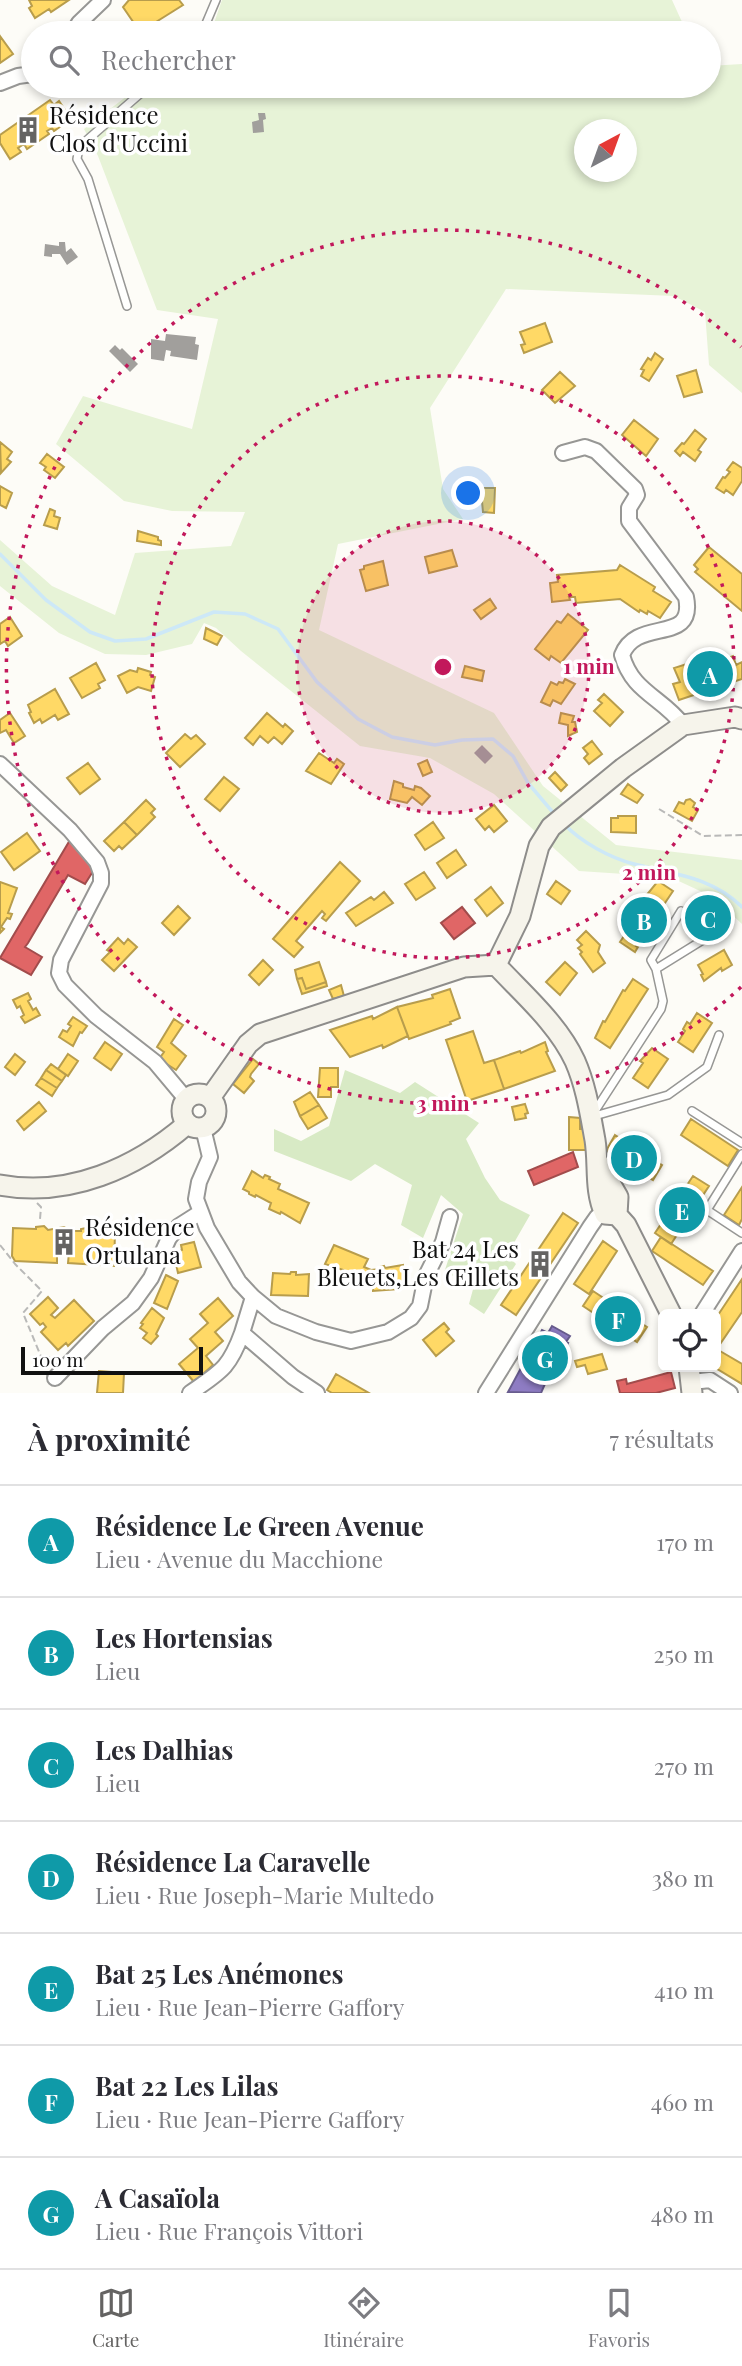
<!DOCTYPE html>
<html lang="fr">
<meta charset="utf-8">
<style>
body{margin:0;font-family:"Playfair Display",serif;background:#f2f2f3;color:#2b2b33}
.controls{position:absolute;right:21px;bottom:21px;display:grid;overflow:hidden;border-radius:10px;box-shadow:0 4px 10px #0003}
.controls button{width:63px;height:63px;display:grid;place-items:center;padding:0;border:0;border-bottom:2px solid #e1e1e2;background:#fff;color:#2b2b33;font:35px sans-serif}
.compass{position:absolute;left:574px;top:119px;width:63px;height:63px;border-radius:50%;background:#fff;box-shadow:0 4px 10px #0003;rotate:41deg}
.scale{position:absolute;left:21px;bottom:18px;width:182px;box-sizing:border-box;padding-left:7px;border:4px solid #111;border-top:0;font-size:19px;line-height:24px;white-space:nowrap;color:#111;-webkit-text-stroke:5px #fff;paint-order:stroke}
.you{position:absolute;left:469px;top:494px;width:24px;height:24px;margin:-18px;border:5px solid #fff;border-radius:50%;background:#1a73e8;box-shadow:0 0 0 10px #1a73e833}
.badge{display:grid;place-items:center;width:46px;height:46px;border-radius:50%;background:#646362;color:#fff;font-size:23px;font-weight:700}
.pin{position:absolute;translate:-50% -50%;border:4px solid #fff;box-shadow:0 2px 7px #0006}
.list{margin:0;padding:0;list-style:none}
h2{display:flex;justify-content:space-between;align-items:center;height:91px;margin:0;padding:0 28px;font-size:30px}
h2 small{font-size:23px;font-weight:400;color:#7c7c81}
.list li{display:grid;grid-template-columns:46px 1fr auto;gap:21px;align-items:center;box-sizing:border-box;height:112px;padding:0 28px;border-top:2px solid #e1e1e2}
.list b{display:block;font-size:26px;white-space:nowrap}
.list p{margin:0;font-size:23px;white-space:nowrap;color:#7c7c81}
.list em{font-size:23px;font-style:normal;color:#7c7c81}
.icon{flex:none;width:38px;height:38px;fill:none;stroke:currentColor;stroke-width:2;stroke-linecap:round;stroke-linejoin:round}
.map{position:relative;flex:none;width:742px;height:1393px;overflow:hidden}
.search{position:absolute;background:#fff;box-shadow:0 4px 10px #0003;left:21px;right:21px;top:21px;height:77px;display:flex;align-items:center;gap:18px;box-sizing:border-box;padding:0 24px;border-radius:38px;color:#7c7c81;font-size:26px}
.sheet{height:875px;background:#fff}
nav{display:flex;justify-content:space-around;align-items:center;box-sizing:border-box;height:98px;border-top:2px solid #e1e1e2;background:#fff;font-size:19px;color:#7c7c81}
nav a{display:grid;justify-items:center;gap:4px}
nav .on{color:#646362}
.map>svg:first-child{display:block}
.green{fill:#e7f3d7;fill-rule:evenodd}
.forest{fill:#d8eac5}
.homes{fill:#ffd966;stroke:#b89d4c;stroke-width:2}
.shops{fill:#e06666;stroke:#a24c4c;stroke-width:2}
.offices{fill:#8e7cc3;stroke:#685c8e;stroke-width:2}
.lines{fill:none;stroke-linecap:round;stroke-linejoin:round}
.stream{stroke:#cde8f7;stroke-width:3.5}
.building{fill:#a19f9c}
.lane-casing{stroke:#979795;stroke-width:10}
.street-casing{stroke:#979795;stroke-width:18}
.secondary-casing{stroke:#8e8d8b;stroke-width:23}
.path{stroke:#b9b9b8;stroke-width:2;stroke-dasharray:7 3.5;stroke-linecap:butt}
.lane{stroke:#fffffe;stroke-width:7}
.street{stroke:#fffffe;stroke-width:14}
.secondary{stroke:#f6f4eb;stroke-width:19}
.ring{fill:none;stroke:#c2185b;stroke-width:3.5;stroke-dasharray:3.5 7}
.labels{text-anchor:middle;stroke-width:7;stroke-linejoin:round;paint-order:stroke}
.poi-label{font-size:24px;fill:#111;stroke:#fff;text-anchor:start}
.centre{fill:#c2185b;stroke:#fff;stroke-width:3.5}
.ring-label{font-size:21px;text-anchor:middle;font-weight:bold;fill:#c2185b;stroke:#fff;stroke-width:7;stroke-linejoin:round;paint-order:stroke}
</style>
<div class="map">
<svg width="742" height="1393" viewBox="0 0 742 1393">
<rect width="100%" height="100%" fill="#fdfcf7"/>
<path class="green" d="M 222,0 L 672,0 L 687,33 L 207,33 L 212,29 Z
M 742,64 L 742,393 L 709,365 L 705,312 L 674,296 L 506,289 L 430,408 L 443,489 L 463,519 L 338,544 L 319,630 L 494,713 L 543,786 L 616,845 L 742,860 L 742,924 L 713,897 L 670,877 L 579,871 L 494,794 L 430,758 L 360,746 L 241,651 L 216,628 L 204,623 L 192,644 L 146,655 L 105,654 L 59,633 L 0,586 L 0,540 L 52,586 L 115,615 L 135,553 L 231,546 L 245,512 L 172,511 L 124,501 L 56,444 L 83,396 L 192,429 L 218,319 L 157,310 L 98,156 L 84,129 L 140,86 L 709,86 L 709,66 ZM 584,130 L 626,130 L 626,172 L 584,172 Z"/>
<path class="forest" d="M 345,1070 L 400,1093 L 415,1082 L 479,1123 L 466,1139 L 485,1178 L 500,1200 L 530,1215 L 507,1255 L 516,1264 L 484,1314 L 469,1304 L 475,1282 L 444,1273 L 463,1214 L 441,1195 L 423,1238 L 401,1225 L 412,1185 L 375,1164 L 351,1181 L 274,1151 L 274,1129 L 301,1141 L 329,1126 Z"/>
<path class="homes" d="M 29,0 L 69,0 L 51,12 L 49,9 L 35,18 L 29,8 L 32,6 Z
M 129,0 L 179,0 L 183,5 L 140,32 L 123,7 Z
M 0,36 L 13,54 L 0,63 Z
M 50,100 L 54,105 L 59,101 L 71,119 L 54,131 L 52,128 L 47,131 L 49,134 L 27,149 L 24,144 L 18,148 L 21,152 L 10,159 L 0,143 L 0,135 Z
M 545,323 L 552,342 L 524,353 L 521,345 L 525,344 L 520,332 Z
M 655,353 L 663,359 L 649,381 L 641,376 L 644,370 L 641,369 L 648,358 L 651,360 Z
M 696,370 L 702,392 L 684,397 L 677,376 Z
M 560,372 L 575,386 L 555,403 L 542,390 Z
M 634,420 L 658,439 L 646,456 L 622,435 Z
M 695,430 L 706,439 L 698,450 L 701,452 L 695,461 L 683,452 L 680,456 L 675,451 L 682,443 L 684,444 Z
M 0,442 L 12,452 L 7,459 L 11,462 L 1,473 Z
M 47,454 L 64,467 L 55,478 L 44,470 L 46,467 L 40,463 Z
M 733,462 L 742,468 L 742,481 L 733,495 L 726,490 L 724,493 L 716,488 L 723,477 L 725,478 L 730,472 L 727,470 Z
M 0,486 L 12,493 L 6,508 L 0,505 Z
M 483,488 L 495,488 L 494,513 L 483,512 L 481,491 L 483,492 Z
M 50,509 L 55,511 L 54,516 L 60,518 L 57,529 L 44,525 Z
M 138,531 L 158,537 L 158,540 L 161,541 L 161,545 L 137,541 Z
M 709,547 L 742,574 L 742,611 L 695,572 L 698,569 L 694,565 Z
M 452,550 L 457,566 L 429,573 L 425,557 Z
M 383,561 L 388,585 L 366,591 L 360,570 L 364,569 L 364,566 Z
M 620,565 L 655,587 L 653,591 L 671,602 L 660,618 L 648,611 L 647,614 L 640,610 L 639,612 L 620,599 L 576,603 L 575,597 L 569,597 L 570,600 L 552,602 L 550,583 L 558,582 L 557,575 L 617,570 Z
M 490,599 L 496,608 L 481,619 L 474,610 Z
M 568,614 L 588,630 L 561,663 L 551,656 L 549,660 L 535,649 L 557,621 L 561,623 Z
M 10,617 L 22,636 L 8,646 L 5,641 L 0,644 L 0,624 Z
M 206,628 L 222,636 L 217,645 L 204,639 Z
M 733,656 L 736,665 L 742,662 L 742,679 L 679,700 L 673,684 L 680,682 L 674,668 L 693,662 L 696,670 L 704,667 L 711,659 L 717,657 L 718,662 Z
M 96,663 L 105,680 L 98,684 L 100,688 L 82,698 L 70,678 Z
M 465,666 L 484,671 L 482,681 L 462,677 Z
M 138,668 L 151,672 L 150,675 L 155,677 L 151,691 L 138,687 L 127,693 L 118,676 L 130,670 L 137,672 Z
M 565,679 L 575,684 L 561,704 L 553,700 L 550,706 L 541,702 L 551,682 L 557,685 L 559,682 L 563,683 Z
M 55,689 L 69,714 L 58,720 L 55,715 L 42,723 L 40,719 L 34,723 L 29,713 L 31,712 L 28,705 Z
M 604,694 L 623,712 L 610,726 L 594,711 L 602,703 L 598,700 Z
M 10,713 L 25,736 L 14,743 L 6,730 L 0,733 L 0,720 Z
M 267,713 L 283,727 L 285,724 L 293,731 L 282,744 L 274,737 L 268,743 L 260,736 L 253,745 L 245,738 Z
M 561,713 L 574,716 L 572,722 L 575,722 L 577,732 L 568,736 L 568,725 L 559,723 Z
M 185,734 L 191,739 L 196,735 L 205,744 L 180,767 L 166,753 Z
M 592,741 L 602,754 L 589,764 L 584,758 L 588,754 L 583,748 Z
M 319,753 L 334,763 L 337,759 L 344,764 L 331,784 L 306,771 Z
M 427,760 L 432,772 L 423,776 L 418,764 Z
M 88,763 L 100,779 L 80,794 L 67,778 Z
M 555,772 L 567,785 L 561,791 L 549,778 Z
M 224,777 L 239,789 L 220,811 L 205,799 Z
M 394,781 L 403,784 L 403,787 L 414,790 L 415,786 L 421,788 L 430,796 L 422,805 L 412,797 L 407,803 L 390,799 Z
M 628,784 L 643,795 L 637,803 L 621,794 Z
M 690,799 L 695,803 L 693,807 L 698,810 L 692,821 L 674,811 L 679,802 L 684,804 L 686,800 Z
M 146,800 L 155,809 L 151,813 L 155,817 L 137,835 L 124,822 Z
M 494,805 L 507,821 L 494,832 L 489,826 L 485,830 L 476,819 Z
M 618,816 L 636,816 L 636,833 L 611,832 L 611,818 L 618,818 Z
M 124,822 L 137,835 L 122,849 L 119,846 L 114,851 L 104,841 Z
M 433,822 L 444,838 L 425,850 L 415,835 Z
M 27,833 L 40,851 L 14,870 L 1,852 Z
M 456,850 L 466,865 L 447,878 L 437,863 Z
M 340,862 L 360,881 L 326,921 L 322,918 L 325,914 L 322,911 L 296,941 L 303,947 L 294,957 L 273,939 Z
M 424,872 L 435,888 L 416,900 L 405,884 Z
M 556,881 L 570,891 L 561,904 L 547,894 Z
M 658,881 L 673,891 L 636,946 L 638,947 L 635,952 L 620,942 L 628,930 L 626,929 L 629,924 L 631,925 L 647,899 L 645,897 Z
M 0,882 L 17,888 L 8,913 L 12,914 L 10,919 L 7,918 L 1,927 L 4,929 L 0,933 Z
M 491,887 L 503,903 L 487,916 L 475,900 Z
M 384,892 L 393,903 L 356,926 L 346,913 L 371,897 L 374,900 Z
M 702,902 L 729,924 L 718,937 L 699,923 L 701,922 L 691,914 Z
M 178,906 L 190,918 L 174,935 L 162,923 Z
M 586,931 L 600,945 L 598,952 L 605,963 L 593,972 L 580,954 L 582,952 L 578,948 L 582,945 L 577,940 Z
M 118,938 L 124,944 L 128,939 L 137,947 L 114,971 L 102,960 L 110,952 L 107,950 Z
M 724,950 L 732,965 L 722,971 L 721,968 L 704,981 L 701,975 L 703,974 L 698,965 Z
M 263,960 L 273,970 L 259,985 L 249,975 Z
M 319,962 L 326,982 L 306,989 L 302,978 L 297,979 L 295,970 Z
M 565,962 L 577,973 L 560,995 L 546,982 Z
M 302,978 L 306,989 L 326,982 L 327,986 L 302,994 L 297,979 Z
M 633,979 L 648,989 L 610,1048 L 595,1038 L 603,1021 L 605,1022 L 623,990 L 625,991 Z
M 341,985 L 344,996 L 333,999 L 329,990 Z
M 450,989 L 460,1018 L 450,1022 L 451,1024 L 409,1039 L 397,1007 L 433,998 L 432,995 Z
M 28,993 L 31,999 L 28,1001 L 33,1010 L 36,1008 L 40,1015 L 25,1023 L 21,1017 L 24,1015 L 20,1006 L 17,1008 L 13,1000 Z
M 397,1007 L 408,1036 L 383,1048 L 382,1045 L 350,1057 L 330,1030 L 372,1016 L 373,1019 Z
M 697,1013 L 712,1023 L 693,1052 L 678,1042 L 685,1031 L 683,1029 L 687,1022 L 690,1024 Z
M 73,1017 L 87,1026 L 82,1033 L 80,1032 L 73,1046 L 59,1037 L 63,1030 L 67,1032 L 71,1026 L 68,1024 Z
M 174,1019 L 183,1025 L 171,1043 L 186,1056 L 176,1070 L 159,1059 L 164,1052 L 157,1047 Z
M 473,1031 L 484,1063 L 494,1060 L 504,1089 L 467,1101 L 446,1040 Z
M 105,1042 L 122,1054 L 111,1070 L 94,1058 Z
M 545,1042 L 548,1051 L 546,1052 L 555,1071 L 504,1089 L 494,1060 L 520,1051 L 521,1053 Z
M 652,1048 L 668,1059 L 648,1088 L 633,1078 L 643,1063 L 640,1061 Z
M 15,1054 L 25,1062 L 15,1075 L 5,1067 Z
M 68,1054 L 78,1061 L 68,1076 L 58,1069 Z
M 253,1059 L 259,1064 L 251,1074 L 250,1077 L 254,1081 L 244,1093 L 233,1084 Z
M 51,1064 L 66,1075 L 62,1081 L 46,1070 Z
M 320,1068 L 338,1068 L 338,1087 L 331,1087 L 331,1097 L 318,1097 Z
M 46,1070 L 62,1081 L 57,1088 L 41,1078 Z
M 41,1078 L 57,1088 L 52,1096 L 36,1085 Z
M 310,1092 L 319,1105 L 300,1116 L 294,1102 Z
M 39,1102 L 46,1111 L 24,1130 L 17,1121 Z
M 525,1104 L 528,1113 L 525,1114 L 526,1118 L 515,1120 L 512,1107 Z
M 319,1105 L 327,1118 L 308,1129 L 300,1116 Z
M 569,1117 L 580,1118 L 580,1129 L 585,1129 L 586,1150 L 569,1150 Z
M 691,1119 L 738,1150 L 728,1166 L 681,1135 Z
M 615,1135 L 662,1165 L 653,1180 L 606,1151 Z
M 252,1171 L 263,1178 L 265,1175 L 270,1177 L 269,1179 L 280,1184 L 278,1189 L 309,1203 L 300,1223 L 281,1212 L 280,1214 L 269,1209 L 271,1203 L 256,1195 L 255,1197 L 249,1194 L 249,1192 L 243,1189 Z
M 693,1176 L 709,1186 L 671,1244 L 655,1233 Z
M 742,1187 L 742,1219 L 739,1225 L 724,1215 Z
M 563,1213 L 578,1223 L 516,1315 L 501,1305 Z
M 44,1226 L 48,1230 L 64,1227 L 71,1231 L 81,1231 L 81,1229 L 86,1228 L 92,1230 L 92,1232 L 115,1233 L 114,1266 L 68,1263 L 69,1252 L 57,1251 L 57,1263 L 15,1261 L 12,1256 L 13,1228 L 36,1229 L 36,1227 Z
M 661,1237 L 713,1271 L 703,1285 L 652,1251 Z
M 603,1241 L 617,1251 L 589,1294 L 574,1284 Z
M 194,1242 L 201,1267 L 178,1273 L 175,1260 L 178,1259 L 177,1252 L 182,1250 L 181,1245 Z
M 334,1245 L 368,1259 L 364,1267 L 371,1270 L 380,1269 L 380,1267 L 384,1266 L 385,1268 L 403,1265 L 405,1286 L 399,1286 L 399,1289 L 373,1291 L 373,1288 L 369,1288 L 368,1279 L 354,1275 L 353,1277 L 343,1270 L 325,1264 Z
M 291,1272 L 296,1272 L 296,1275 L 309,1274 L 308,1296 L 271,1295 L 273,1273 L 290,1274 Z
M 166,1275 L 178,1281 L 167,1309 L 154,1303 Z
M 742,1279 L 742,1312 L 716,1350 L 716,1318 Z
M 593,1291 L 647,1327 L 637,1342 L 583,1306 Z
M 48,1297 L 58,1308 L 51,1315 L 55,1318 L 74,1300 L 94,1321 L 68,1346 L 66,1343 L 58,1350 L 41,1332 L 46,1327 L 43,1323 L 40,1325 L 30,1314 Z
M 218,1298 L 233,1316 L 215,1332 L 223,1341 L 206,1356 L 213,1365 L 194,1382 L 179,1364 L 198,1348 L 190,1339 L 208,1323 L 200,1314 Z
M 152,1308 L 164,1318 L 156,1334 L 158,1336 L 151,1344 L 143,1338 L 147,1333 L 140,1328 L 143,1324 L 141,1323 Z
M 444,1323 L 449,1329 L 446,1332 L 454,1341 L 436,1356 L 423,1340 Z
M 720,1351 L 742,1364 L 742,1384 L 714,1367 L 716,1358 Z
M 602,1354 L 607,1369 L 588,1374 L 585,1365 L 577,1367 L 575,1361 Z
M 99,1371 L 124,1373 L 123,1393 L 97,1393 Z
M 336,1374 L 369,1393 L 332,1393 L 327,1390 Z"/>
<path class="shops" d="M 70,840 L 95,868 L 85,884 L 68,875 L 28,943 L 25,947 L 42,957 L 31,975 L 0,958 Z
M 462,907 L 475,923 L 454,939 L 441,923 Z
M 573,1152 L 578,1167 L 534,1185 L 528,1171 Z
M 671,1372 L 675,1388 L 656,1393 L 620,1393 L 617,1381 L 626,1379 L 627,1384 Z"/>
<path class="offices" d="M 552,1326 L 570,1336 L 566,1342 L 568,1343 L 553,1371 L 551,1370 L 541,1393 L 508,1392 L 522,1366 L 528,1369 L 533,1360 L 528,1357 L 542,1330 L 548,1333 Z"/>
<g class="lines">
<path class="stream" d="M 0,554 L 46,600 L 90,632 L 115,641 L 146,639 L 214,612 L 245,614 L 278,629 L 317,682 L 358,719 L 392,737 L 435,745 L 462,740 L 493,739 L 513,756 L 528,783 L 556,816
M 564,824 C 581,842 610,858 634,864 C 673,874 712,877 742,907"/>
</g>
<path class="building" d="M 258,113 L 265,113 L 266,119 L 263,120 L 264,132 L 253,133 L 252,122 L 259,120 Z
M 59,242 L 65,242 L 66,252 L 71,248 L 78,257 L 67,265 L 60,254 L 52,254 L 52,257 L 44,256 L 45,244 L 59,246 Z
M 166,334 L 196,337 L 195,344 L 199,345 L 197,360 L 170,356 L 171,351 L 166,350 L 164,361 L 151,359 L 151,339 L 165,341 Z
M 115,345 L 120,350 L 122,348 L 138,364 L 130,372 L 109,351 Z
M 482,745 L 493,756 L 485,764 L 474,753 Z"/>
<g class="lines">
<defs>
<path id="lane" d="M 202,33 L 216,0
M 127,306 L 88,179 L 77,159 L 79,147 L 149,86
M 692,1111 L 742,1143
M 593,1114 L 661,1009 L 663,1001 L 656,969 L 706,938 L 681,911 L 651,960 L 656,969
M 591,1117 L 668,1095 L 707,1067 L 719,1035
M 742,1154 L 707,1210 L 742,1233"/>
<path id="street" d="M 73,33 L 79,23 L 103,0
M 0,83 L 18,76 L 33,74
M 563,453 L 585,447 L 596,451 L 635,489 L 637,495 L 629,508 L 629,521 L 686,597 C 696,646 637,616 622,655 C 632,692 662,697 683,725
M 0,764 L 70,830 L 97,862 L 101,873 L 101,883 L 61,960 L 59,973 L 65,985 L 96,1016 L 155,1062 L 186,1099
M 203,1128 L 210,1157 L 199,1182 L 196,1199 L 207,1228 L 239,1282 L 253,1297 L 276,1316 L 316,1332 L 351,1341 L 388,1332 L 411,1318 L 420,1306 L 426,1276 L 443,1242 L 450,1217
M 253,1297 L 242,1333 L 293,1377 L 317,1393
M 702,1314 L 742,1251
M 55,1378 L 103,1328 L 133,1303 L 151,1278 L 169,1238 L 179,1226 L 201,1212
M 692,1382 L 710,1380 L 730,1393
M 190,1393 C 220,1372 229,1369 242,1333
M 486,1393 L 590,1227 L 597,1217 L 605,1214"/>
<path id="secondary" d="M 496,965 C 523,994 558,1024 575,1061 C 586,1086 590,1113 595,1140 C 599,1165 594,1190 605,1214 L 617,1215 L 626,1225 L 671,1314
M 496,965 L 520,916 L 539,846 L 551,827 L 623,768 L 683,725 L 735,717 L 742,719
M182 1111a17 17 0 1 1 34 0a17 17 0 1 1-34 0Z
M 210,1098 L 248,1044 L 260,1034 L 464,967 L 496,965
M 598,1162 L 618,1197 L 617,1215
M 0,1185 C 69,1198 136,1168 187,1124
M 689,1367 L 692,1393"/>
</defs>
<use href="#lane" class="lane-casing"/>
<use href="#street" class="street-casing"/>
<use href="#secondary" class="secondary-casing"/>
<path class="path" d="M 659,809 L 703,836 L 742,835
M 37,1203 L 41,1207 L 40,1219
M 0,1245 L 15,1264 L 42,1291 L 23,1313 L 42,1359 L 50,1357"/>
<use href="#lane" class="lane"/>
<use href="#street" class="street"/>
<use href="#secondary" class="secondary"/>
</g>
<circle cx="443" cy="667" r="146" fill="#c2185b" fill-opacity=".12"/>
<g class="ring">
<circle cx="443" cy="667" r="146"/>
<circle cx="443" cy="667" r="291"/>
<path d="M741 987A437 437 0 1 1 741 347"/>
</g>
<defs>
<symbol id="building-bare" viewBox="-9 -9 18 18"><path d="M-4-6H4V6H1V3H-1V6H-4ZM-2.5-4.3h1.7v1.8h-1.7ZM.8-4.3h1.7v1.8H.8ZM-2.5-1h1.7V.8h-1.7ZM.8-1h1.7V.8H.8Z" fill="#646362" stroke="#fff" stroke-width="2.5" paint-order="stroke"/></symbol>
</defs>
<g fill-rule="evenodd">
<use href="#building-bare" x="9" y="111" width="38" height="38"/>
<use href="#building-bare" x="45" y="1223" width="38" height="38"/>
<use href="#building-bare" x="521" y="1245" width="38" height="38"/>
</g>
<g class="labels">
<g class="poi-label">
<text x="49" y="124">Résidence<tspan x="49" dy="28">Clos d'Uccini</tspan></text>
<text x="85" y="1236">Résidence<tspan x="85" dy="28">Ortulana</tspan></text>
<text x="519" y="1258" text-anchor="end">Bat 24 Les<tspan x="519" dy="28">Bleuets,Les Œillets</tspan></text>
</g>
</g>
<circle cx="443" cy="667" r="10" class="centre"/>
<g class="ring-label">
<text x="589" y="674">1 min</text>
<text x="649" y="880">2 min</text>
<text x="443" y="1111">3 min</text>
</g>
</svg>
<div class="controls">
<button><svg class="icon" aria-label="locate" viewBox="0 0 24 24"><circle cx="12" cy="12" r="6"/><path d="M12 2v4M12 18v4M2 12h4M18 12h4"/></svg></button>
</div>
<svg class="compass" viewBox="-18 -18 36 36"><path d="M0-13l5 13h-10z" fill="#e53935"/><path d="M0 13l5-13h-10z" fill="#7c7c81"/></svg>
<div class="scale">100 m</div>
<div class="you"></div>
<div class="pin badge" style="left:710px;top:674px;background:#0f9aa8">A</div>
<div class="pin badge" style="left:644px;top:920px;background:#0f9aa8">B</div>
<div class="pin badge" style="left:708px;top:918px;background:#0f9aa8">C</div>
<div class="pin badge" style="left:634px;top:1158px;background:#0f9aa8">D</div>
<div class="pin badge" style="left:682px;top:1210px;background:#0f9aa8">E</div>
<div class="pin badge" style="left:618px;top:1319px;background:#0f9aa8">F</div>
<div class="pin badge" style="left:545px;top:1358px;background:#0f9aa8">G</div>
<div class="search"><svg class="icon" aria-label="search" viewBox="0 0 24 24"><circle cx="10" cy="10" r="6"/><path d="M15 15l6 6"/></svg>Rechercher</div>
</div>
<section class="sheet">
<h2>À proximité<small>7 résultats</small></h2>
<ul class="list">
<li><span class="badge" style="background:#0f9aa8">A</span><div><b>Résidence Le Green Avenue</b><p>Lieu · Avenue du Macchione</p></div><em>170 m</em></li>
<li><span class="badge" style="background:#0f9aa8">B</span><div><b>Les Hortensias</b><p>Lieu</p></div><em>250 m</em></li>
<li><span class="badge" style="background:#0f9aa8">C</span><div><b>Les Dalhias</b><p>Lieu</p></div><em>270 m</em></li>
<li><span class="badge" style="background:#0f9aa8">D</span><div><b>Résidence La Caravelle</b><p>Lieu · Rue Joseph-Marie Multedo</p></div><em>380 m</em></li>
<li><span class="badge" style="background:#0f9aa8">E</span><div><b>Bat 25 Les Anémones</b><p>Lieu · Rue Jean-Pierre Gaffory</p></div><em>410 m</em></li>
<li><span class="badge" style="background:#0f9aa8">F</span><div><b>Bat 22 Les Lilas</b><p>Lieu · Rue Jean-Pierre Gaffory</p></div><em>460 m</em></li>
<li><span class="badge" style="background:#0f9aa8">G</span><div><b>A Casaïola</b><p>Lieu · Rue François Vittori</p></div><em>480 m</em></li>
</ul>
</section>
<nav>
<a class="on"><svg class="icon" aria-label="map" viewBox="0 0 24 24"><path d="M3 6l6-2 6 2 6-2v14l-6 2-6-2-6 2zM9 4v14M15 6v14"/></svg>Carte</a>
<a><svg class="icon" aria-label="directions" viewBox="0 0 24 24"><path d="M12 3l9 9-9 9-9-9zM9 14v-3h6M13 9l2 2-2 2"/></svg>Itinéraire</a>
<a><svg class="icon" aria-label="saved" viewBox="0 0 24 24"><path d="M7 4h10v16l-5-4-5 4z"/></svg>Favoris</a>
</nav>
